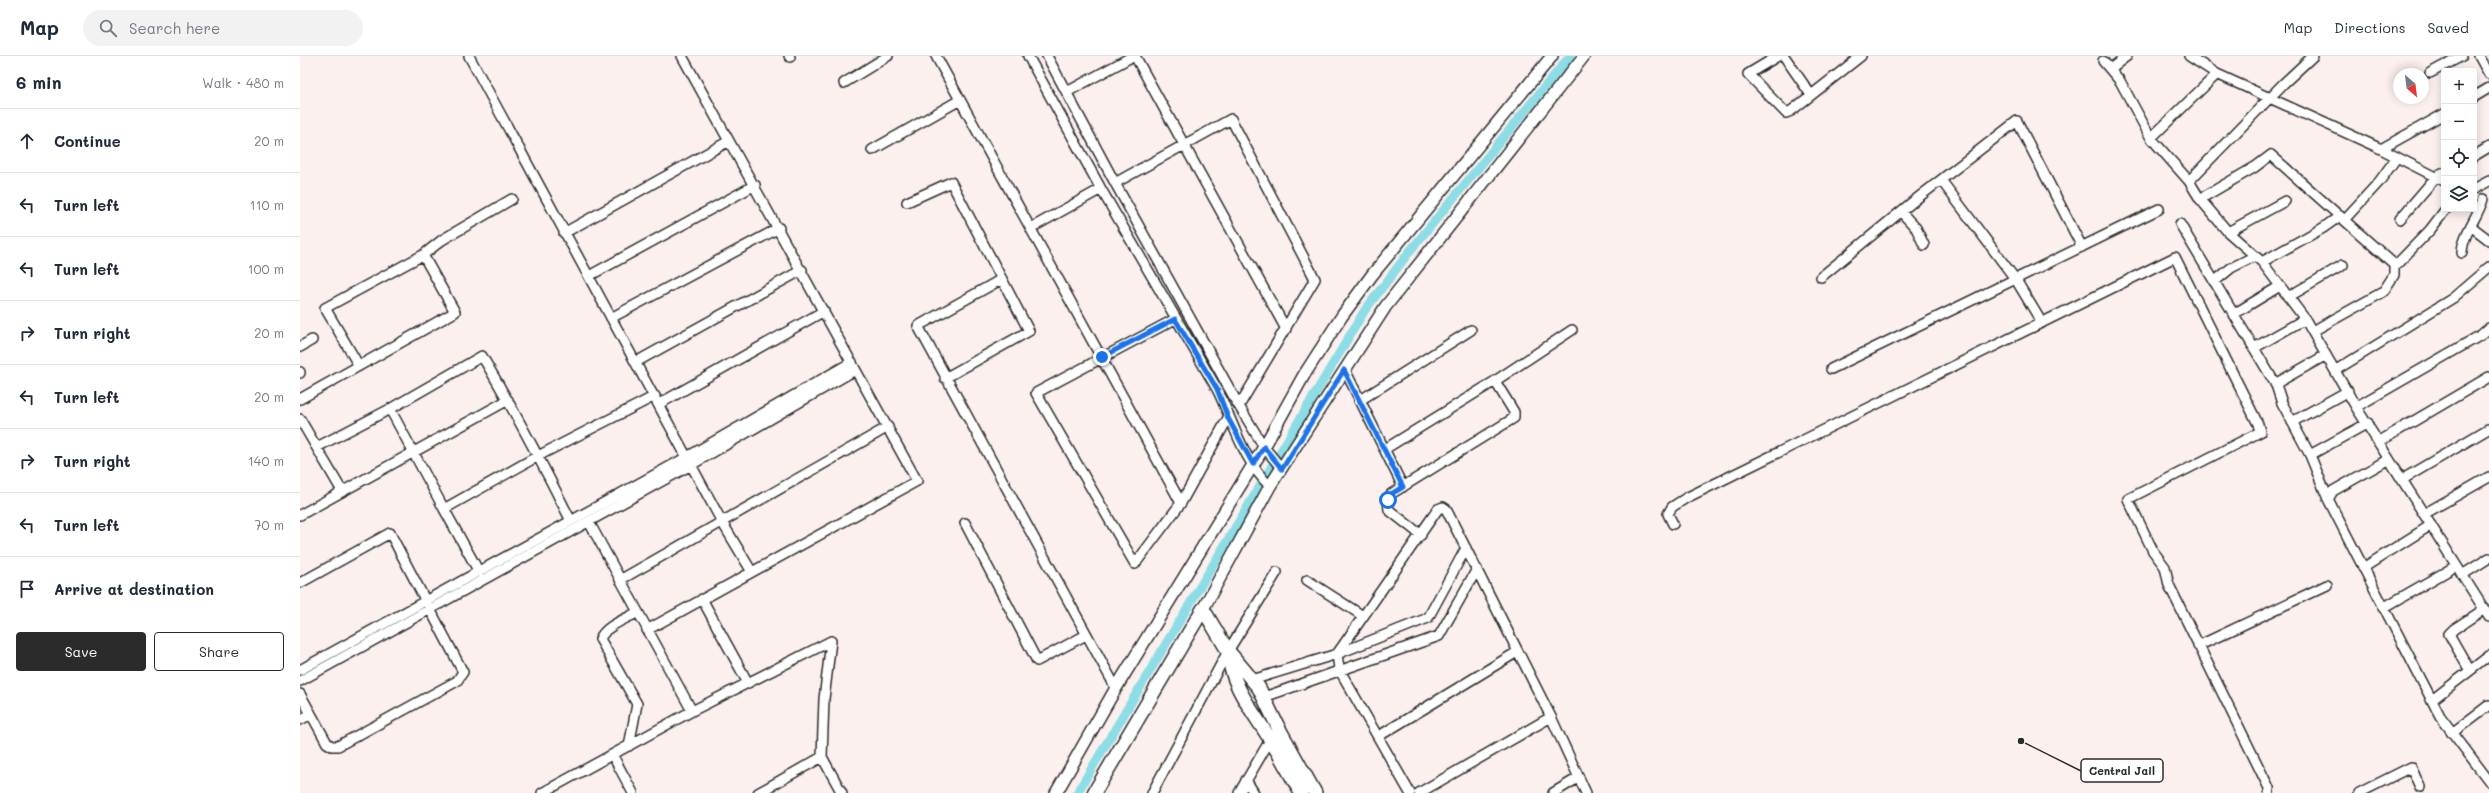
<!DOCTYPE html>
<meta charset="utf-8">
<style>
body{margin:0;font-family:Mali,sans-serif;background:#f2f2f3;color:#1f2937}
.controls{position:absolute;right:12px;top:12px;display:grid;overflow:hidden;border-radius:4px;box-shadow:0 2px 10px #0003}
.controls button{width:36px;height:36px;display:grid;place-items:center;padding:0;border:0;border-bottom:1px solid #e0e1e3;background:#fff;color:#1f2937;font:20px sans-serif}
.compass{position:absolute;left:2093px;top:12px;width:36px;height:36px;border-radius:50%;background:#fff;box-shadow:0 2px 10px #0003;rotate:152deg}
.stop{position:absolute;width:12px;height:12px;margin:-9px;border:3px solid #1a73e8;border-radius:50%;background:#fff}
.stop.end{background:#1a73e8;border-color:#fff;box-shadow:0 1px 4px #0008}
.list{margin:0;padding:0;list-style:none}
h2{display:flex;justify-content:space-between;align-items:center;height:52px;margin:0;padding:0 16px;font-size:17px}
h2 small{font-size:13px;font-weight:400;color:#747a83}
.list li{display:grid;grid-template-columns:26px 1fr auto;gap:12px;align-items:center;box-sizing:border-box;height:64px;padding:0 16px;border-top:1px solid #e0e1e3}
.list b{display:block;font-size:15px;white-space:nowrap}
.list em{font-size:13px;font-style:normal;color:#747a83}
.actions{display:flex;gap:8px;padding:12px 16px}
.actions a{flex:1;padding:9px 0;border:1px solid #2b2b2b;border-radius:4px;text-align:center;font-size:14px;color:#2b2b2b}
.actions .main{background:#2b2b2b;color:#fff}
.icon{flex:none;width:22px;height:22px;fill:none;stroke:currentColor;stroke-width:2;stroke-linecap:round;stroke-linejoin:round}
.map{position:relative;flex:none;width:2189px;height:737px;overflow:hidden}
header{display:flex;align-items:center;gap:24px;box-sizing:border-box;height:56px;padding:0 20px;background:#fff;border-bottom:1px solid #e0e1e3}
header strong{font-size:19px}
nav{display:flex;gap:22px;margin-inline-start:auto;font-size:14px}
.search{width:280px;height:36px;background:#f2f2f3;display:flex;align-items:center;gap:10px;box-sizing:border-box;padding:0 14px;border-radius:22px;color:#747a83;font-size:15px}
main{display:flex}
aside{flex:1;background:#fff}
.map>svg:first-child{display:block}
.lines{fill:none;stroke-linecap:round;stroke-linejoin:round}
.canal{stroke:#8cdde6;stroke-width:9}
.minor-casing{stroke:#2b2b2b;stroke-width:12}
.tertiary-casing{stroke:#2b2b2b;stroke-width:14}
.secondary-casing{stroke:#2b2b2b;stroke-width:16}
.minor{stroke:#fff;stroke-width:9}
.tertiary{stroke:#fff;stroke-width:11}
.secondary{stroke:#fff;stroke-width:13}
.route{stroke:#1a73e8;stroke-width:5}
.leader{fill:none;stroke:#2b2b2b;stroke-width:1.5}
.callout-dot{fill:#2b2b2b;stroke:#fff;stroke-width:1.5}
.callout{fill:#fff;stroke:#2b2b2b;stroke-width:1.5}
.callout-label{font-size:11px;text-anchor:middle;font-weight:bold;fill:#2b2b2b}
</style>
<header>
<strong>Map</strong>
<div class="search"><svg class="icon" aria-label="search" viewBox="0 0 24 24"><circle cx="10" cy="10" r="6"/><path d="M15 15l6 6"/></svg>Search here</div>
<nav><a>Map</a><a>Directions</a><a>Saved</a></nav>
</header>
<main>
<aside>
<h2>6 min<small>Walk · 480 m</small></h2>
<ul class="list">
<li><svg class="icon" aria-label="ahead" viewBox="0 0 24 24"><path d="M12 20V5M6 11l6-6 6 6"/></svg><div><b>Continue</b></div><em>20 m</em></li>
<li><svg class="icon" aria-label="left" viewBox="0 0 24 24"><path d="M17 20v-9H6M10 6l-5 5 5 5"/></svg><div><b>Turn left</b></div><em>110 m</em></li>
<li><svg class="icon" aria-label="left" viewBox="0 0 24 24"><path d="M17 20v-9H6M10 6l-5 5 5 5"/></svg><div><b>Turn left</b></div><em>100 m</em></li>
<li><svg class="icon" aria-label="right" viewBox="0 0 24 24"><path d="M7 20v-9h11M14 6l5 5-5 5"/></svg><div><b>Turn right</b></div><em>20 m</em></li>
<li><svg class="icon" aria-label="left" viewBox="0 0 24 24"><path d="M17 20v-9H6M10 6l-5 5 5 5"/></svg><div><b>Turn left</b></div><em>20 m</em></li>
<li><svg class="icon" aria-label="right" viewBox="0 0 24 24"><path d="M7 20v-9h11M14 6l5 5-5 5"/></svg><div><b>Turn right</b></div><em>140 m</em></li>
<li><svg class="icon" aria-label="left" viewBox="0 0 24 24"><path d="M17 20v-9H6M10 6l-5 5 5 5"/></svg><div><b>Turn left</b></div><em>70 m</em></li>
<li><svg class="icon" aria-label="arrive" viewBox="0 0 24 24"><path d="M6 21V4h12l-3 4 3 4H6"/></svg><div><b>Arrive at destination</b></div></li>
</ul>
<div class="actions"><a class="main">Save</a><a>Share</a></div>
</aside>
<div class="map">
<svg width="2189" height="737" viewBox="0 0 2189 737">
<rect width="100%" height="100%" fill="#fcf0ee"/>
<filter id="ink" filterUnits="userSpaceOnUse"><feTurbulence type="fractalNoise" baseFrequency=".025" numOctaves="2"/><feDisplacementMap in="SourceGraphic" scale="8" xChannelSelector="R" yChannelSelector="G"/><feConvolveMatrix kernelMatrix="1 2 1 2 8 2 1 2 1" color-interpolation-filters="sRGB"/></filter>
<g filter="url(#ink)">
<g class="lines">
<path class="canal" d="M 777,737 L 1065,254 L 1110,195 L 1270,0"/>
<defs>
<path id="minor" d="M 169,0 L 422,466 L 452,516
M 489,0 L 490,1
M 636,0 L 881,447
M 728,0 L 801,133 L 917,333 C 933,365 943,405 970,430
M 747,0 L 815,127 L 939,350 L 964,391 L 982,413
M 835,0 L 986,273
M 1478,0 L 1448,18 L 1486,57 L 1491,55 L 1561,0
M 1484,0 L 1511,39
M 1889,0 L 1917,18 L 2077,91 L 2144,125
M 2179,0 L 2189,18
M 1803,5 L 1820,25 L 1851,82 L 1889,125 L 1900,143 L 1928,176 L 1962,206 L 2005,263 L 2056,351 L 2189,561
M 1810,13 L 1827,0
M 2130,17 L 2162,0
M 544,27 L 588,0
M 767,36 L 833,0
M 2174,41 L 2189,32
M 1851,82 L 1917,18
M 2081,93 L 2144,58
M 572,94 L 660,44
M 2174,100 L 2189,91
M 1641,124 L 1716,224 L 1742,267
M 1889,125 L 1984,27 L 2013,0
M 815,127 L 931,63 L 1015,223 L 939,350
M 2174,133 L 2189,125
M 1900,143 L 1955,111 L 1971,99 L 2044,164
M 607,146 L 651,126 L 729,275 L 645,322
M 1601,156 L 1616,172 L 1624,189
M 2100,163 L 2136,121 L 2144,117
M 1880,168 L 1976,329 L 1982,347 L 2010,399 L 2028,443 L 2140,660 L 2189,725
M 2172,171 L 2189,184
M 731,172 L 801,133
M 1928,176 L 1985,145
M 264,177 L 429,85
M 2162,197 C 2162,179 2178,161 2183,143
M 123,199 L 142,184 L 212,143
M 1962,206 L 2023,172 L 2040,160
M 2095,209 L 2044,164 L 2079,126 L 2097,101
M 289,220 L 455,129
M 1521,221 L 1615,144 L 1717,65 L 1782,191
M 702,223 L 618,270 L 816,632
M 1914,226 L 1931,212 L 1955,200
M 1988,241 L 2043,209
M 1934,258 L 1980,230
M 311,262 L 479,172
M 875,263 L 736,337 L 835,508 L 881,447 L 928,362
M 2013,275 L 2083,236 L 2094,219 L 2094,211 L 2130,174 L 2146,153
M 0,291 L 12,284
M 1954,292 L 2005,263
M 336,306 L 502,214
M 1531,313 L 1859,153
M 1045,314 L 1103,431
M 2036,314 L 2153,242 L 2189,211
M 0,316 L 0,317
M 1975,328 L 2026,299
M 0,343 L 155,256 L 123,199 L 25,252 L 59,310
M 1059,345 L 1171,274
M 359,348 L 524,255
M 2056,351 L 2181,279 L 2189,272
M 0,363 L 42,435
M 1992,366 L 2048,335
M 2080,385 L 2189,321
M 17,391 L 90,353
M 1085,393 L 1195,325 L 1272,274
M 2010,399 L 2068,367
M 2103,423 L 2188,373
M 2028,443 L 2033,435 L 2089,403
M 144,453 L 179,516
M 2124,458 L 2189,421
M 0,459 L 208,344
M 271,465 C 243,409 214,354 182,300 L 90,353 L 144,453 L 238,400 L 355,340
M 289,466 L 392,655
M 665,467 L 737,605 L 786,579
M 1373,468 L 1368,458 L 1372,451 L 1386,442 L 1875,201 L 1958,368 L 1960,376 L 1828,443 L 1853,495 L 1865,511 L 1869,529 L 1969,732 L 1969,737
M 1121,479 L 1089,454 L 1088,444 L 1091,438 L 1214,362 L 1214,356 L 1195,325
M 2063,512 L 2131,469
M 2162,519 L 2189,502
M 320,524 L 588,371
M 1007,524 L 1063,560
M 0,527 L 90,477 L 163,616 L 157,625 L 38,690 L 32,690 L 27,687 L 0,638
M 402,543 L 448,627
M 2083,552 L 2156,510
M 347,574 L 617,425 L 382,0
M 531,585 L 524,643 L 522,701 L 542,737
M 1898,590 L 2027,529
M 2169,613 L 2149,578 L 2154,573 L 2183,554
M 0,614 L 387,401 L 552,306
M 952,624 L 1037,598 L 1128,562 L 1166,492
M 0,625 L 391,409 L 555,314
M 964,641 L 1139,580 L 1177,513
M 2132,644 L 2189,600
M 0,664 L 11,658
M 2152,677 L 2189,649
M 1079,680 L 1217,596
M 329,690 L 337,648 L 300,583 C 305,570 326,563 338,556
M 313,700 L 333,737
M 946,724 L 954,737
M 242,737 L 392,655 L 531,585
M 458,737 L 522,701
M 852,737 L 928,595 L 977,516
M 939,737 L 973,679
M 1110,737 L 1039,613 L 1037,598 L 1138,453 L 1143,451 L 1146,453 L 1251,661 L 1286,737
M 1119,737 L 1251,661
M 1253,737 L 1278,722
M 2059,737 L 2111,711 L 2120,731"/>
<path id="tertiary" d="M 903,553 L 970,430 L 1086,250 L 1284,0
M 756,737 L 816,632 L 964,391 L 1004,319 L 1042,260 L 1072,219 L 1252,0"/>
<path id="secondary" d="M 928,595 C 931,630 952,654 970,683 C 981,701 991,719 1001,737
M 794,737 L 903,553 L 928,595 L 959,632 L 978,671 L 1015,737"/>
</defs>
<use href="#minor" class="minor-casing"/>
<use href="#tertiary" class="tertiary-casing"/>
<use href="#secondary" class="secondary-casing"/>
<use href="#minor" class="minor"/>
<use href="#tertiary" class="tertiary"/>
<use href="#secondary" class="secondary"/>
</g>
</g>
<g class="lines" filter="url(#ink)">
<path class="route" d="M 802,301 L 875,263 L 917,333 L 928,362 L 953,408 L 964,391 L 982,413 L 1044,314 L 1103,431 L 1091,438 L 1088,444"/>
</g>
<path class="leader" d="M1721 685L1781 715"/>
<circle class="callout-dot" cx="1721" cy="685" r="4"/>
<rect class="callout" x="1781" y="703" width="82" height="23" rx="4"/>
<g class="callout-label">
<text x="1822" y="719">Central Jail</text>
</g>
</svg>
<div class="controls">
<button>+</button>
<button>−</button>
<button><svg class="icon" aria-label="locate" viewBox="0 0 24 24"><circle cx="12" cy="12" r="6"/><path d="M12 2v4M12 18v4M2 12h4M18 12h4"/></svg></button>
<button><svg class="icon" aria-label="layers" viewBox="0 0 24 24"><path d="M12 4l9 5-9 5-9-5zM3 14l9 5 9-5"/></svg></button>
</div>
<svg class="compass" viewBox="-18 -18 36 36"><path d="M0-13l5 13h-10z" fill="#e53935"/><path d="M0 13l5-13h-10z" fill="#747a83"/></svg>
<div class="stop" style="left:1088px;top:444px"></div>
<div class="stop end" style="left:802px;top:301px"></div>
</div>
</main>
